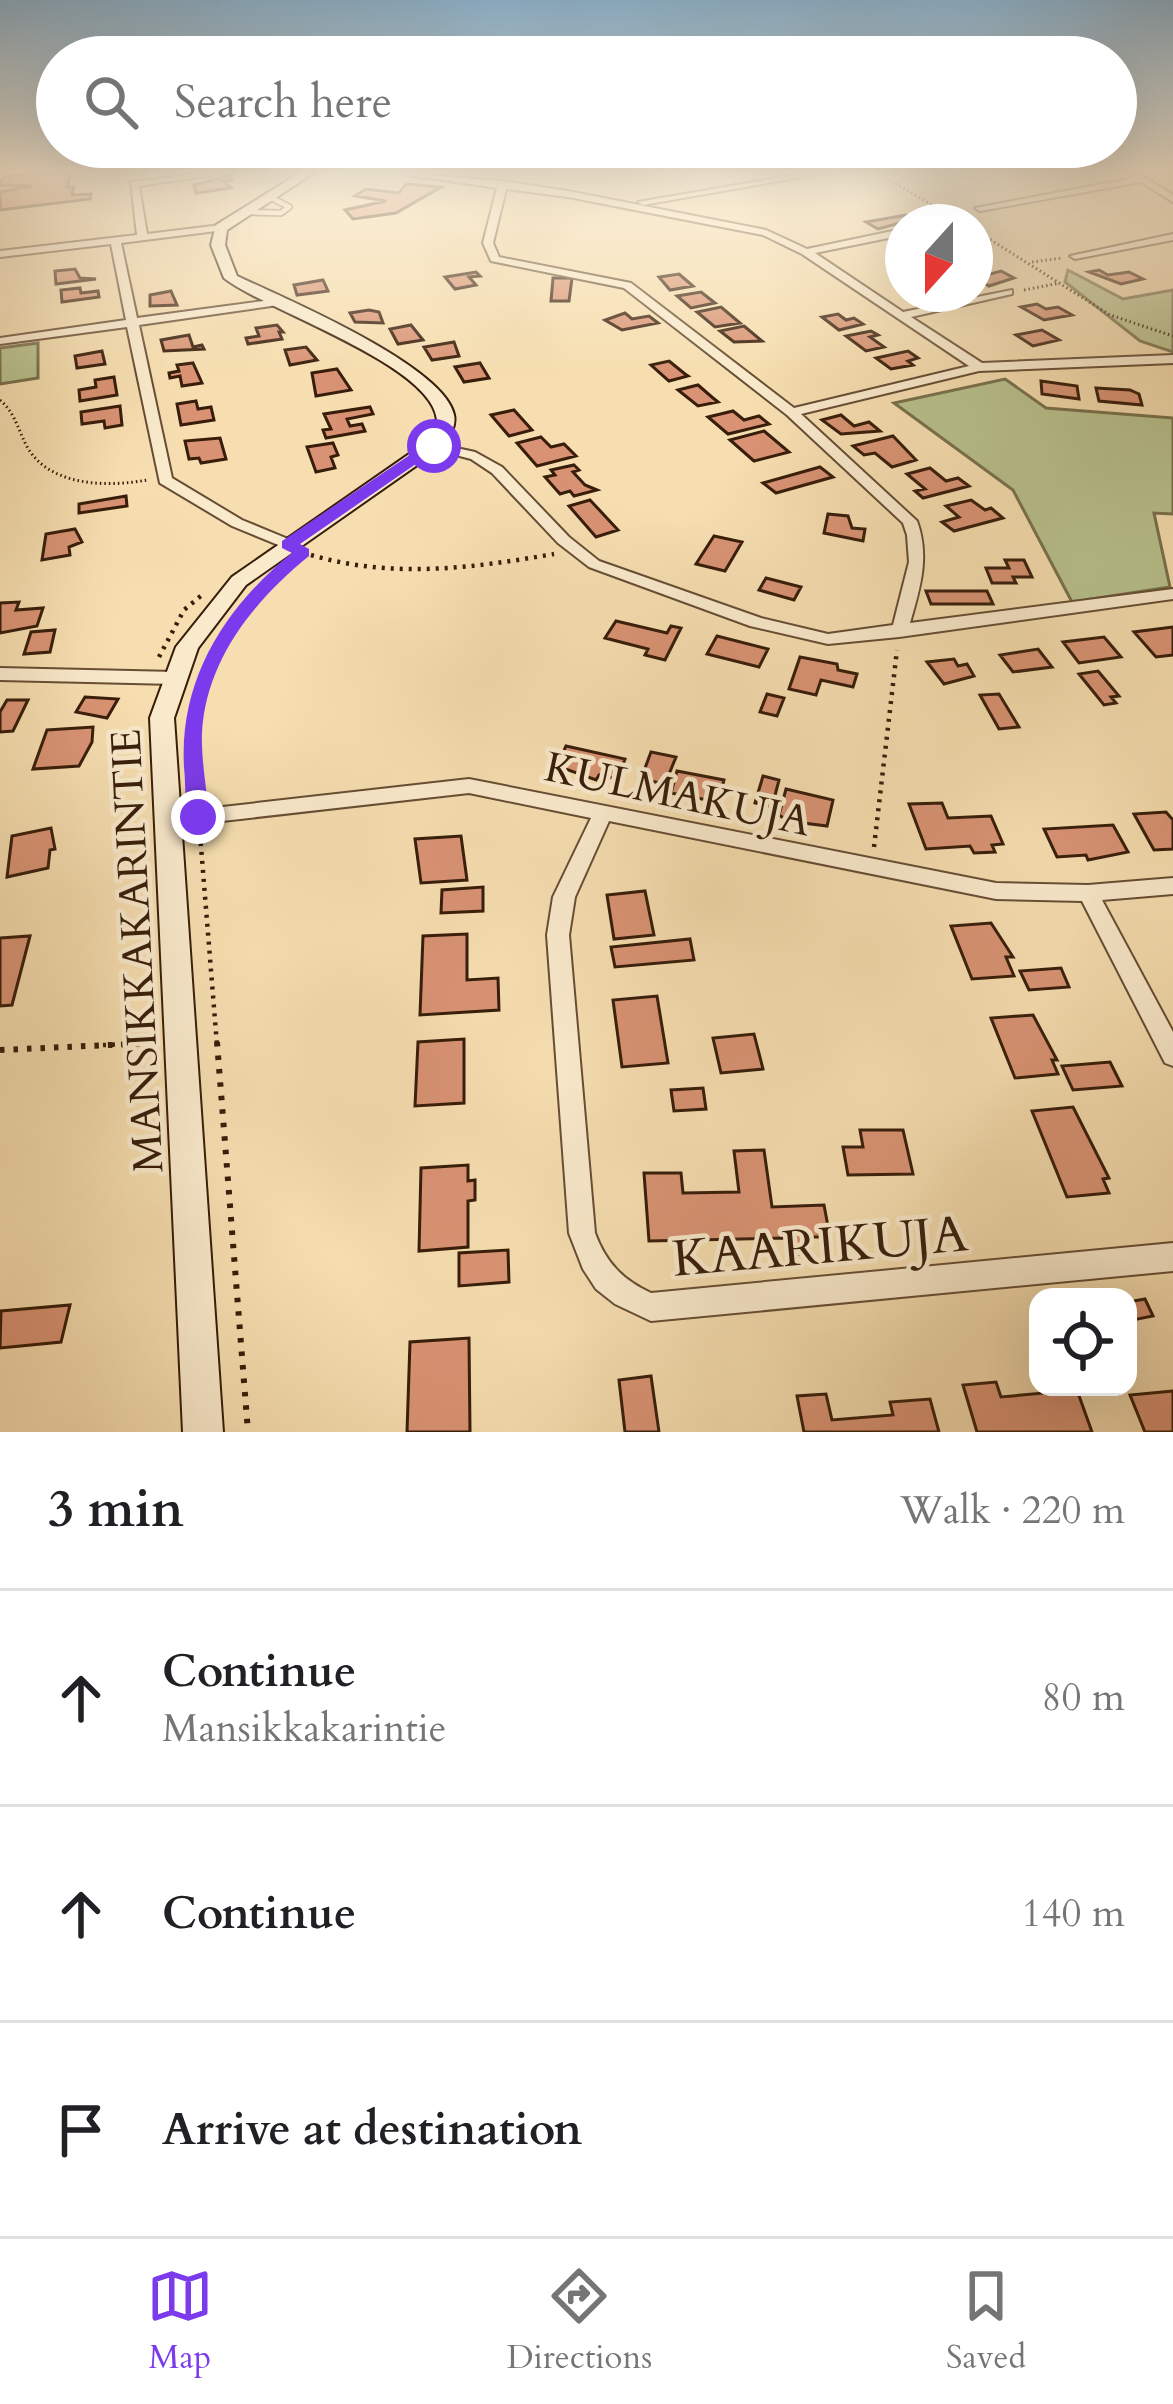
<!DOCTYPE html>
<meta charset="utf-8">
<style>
body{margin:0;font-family:Cardo,serif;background:#f2f2f2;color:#202124}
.controls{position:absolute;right:36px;bottom:36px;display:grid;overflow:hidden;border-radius:24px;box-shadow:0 12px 48px #0002}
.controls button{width:108px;height:108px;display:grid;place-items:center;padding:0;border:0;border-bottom:3px solid #e0e0e0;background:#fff;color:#202124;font:60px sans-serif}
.compass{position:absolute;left:885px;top:204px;width:108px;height:108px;border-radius:50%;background:#fff;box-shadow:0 12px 48px #0002;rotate:201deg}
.stop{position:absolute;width:36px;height:36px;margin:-27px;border:9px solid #7c3aed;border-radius:50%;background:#fff}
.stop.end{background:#7c3aed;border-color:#fff;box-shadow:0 3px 12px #0008}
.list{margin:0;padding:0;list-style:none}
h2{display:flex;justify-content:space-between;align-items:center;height:156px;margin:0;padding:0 48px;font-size:51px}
h2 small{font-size:39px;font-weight:400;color:#757577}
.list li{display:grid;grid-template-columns:78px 1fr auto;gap:36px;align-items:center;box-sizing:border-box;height:216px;padding:0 48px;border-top:3px solid #e0e0e0}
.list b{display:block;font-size:45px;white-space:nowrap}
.list p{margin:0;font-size:39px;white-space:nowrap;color:#757577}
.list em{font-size:39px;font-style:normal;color:#757577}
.icon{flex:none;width:66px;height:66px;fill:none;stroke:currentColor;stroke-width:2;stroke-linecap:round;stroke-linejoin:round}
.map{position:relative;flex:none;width:1173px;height:1432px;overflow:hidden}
.search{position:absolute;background:#fff;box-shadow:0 12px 48px #0002;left:36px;right:36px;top:36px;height:132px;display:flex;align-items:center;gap:30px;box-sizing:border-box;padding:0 42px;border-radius:66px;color:#757577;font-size:45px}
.sheet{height:804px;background:#fff}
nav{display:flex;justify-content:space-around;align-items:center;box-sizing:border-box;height:168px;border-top:3px solid #e0e0e0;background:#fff;font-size:33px;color:#757577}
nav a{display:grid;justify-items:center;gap:6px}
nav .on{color:#7c3aed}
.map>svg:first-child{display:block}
.green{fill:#b8c28e;stroke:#78704c;stroke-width:3}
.building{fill:#d99374;stroke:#371d0a;stroke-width:3}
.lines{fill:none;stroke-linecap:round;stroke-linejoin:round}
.lane-casing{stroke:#674d34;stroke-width:8}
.street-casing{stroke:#674d34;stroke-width:4}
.secondary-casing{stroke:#371d0a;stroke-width:4}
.path-far2{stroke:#371d0a;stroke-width:3;stroke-dasharray:1.5 3;stroke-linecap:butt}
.path-far1{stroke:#371d0a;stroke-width:4.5;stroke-dasharray:3 6;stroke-linecap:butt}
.path{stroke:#371d0a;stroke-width:6;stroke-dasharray:4.5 9;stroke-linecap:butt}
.lane{stroke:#f9eacc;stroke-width:4.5}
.street{fill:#f9eacc;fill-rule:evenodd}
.secondary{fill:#f9eacc;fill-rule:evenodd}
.route{fill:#7c3aed}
.labels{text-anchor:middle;stroke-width:9;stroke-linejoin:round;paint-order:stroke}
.street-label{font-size:42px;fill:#371d0a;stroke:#f9eacc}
.near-street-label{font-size:51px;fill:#371d0a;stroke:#f9eacc}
</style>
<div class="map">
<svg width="1173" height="1432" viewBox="0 0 1173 1432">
<rect width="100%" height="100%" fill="#f6deb0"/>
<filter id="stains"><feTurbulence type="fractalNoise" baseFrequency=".00167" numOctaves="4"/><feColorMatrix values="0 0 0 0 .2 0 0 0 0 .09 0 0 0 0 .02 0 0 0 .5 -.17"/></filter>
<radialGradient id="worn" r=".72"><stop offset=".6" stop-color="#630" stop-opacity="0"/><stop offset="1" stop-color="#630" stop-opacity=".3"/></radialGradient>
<path class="green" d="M 1068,270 L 1123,299 L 1173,290 L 1173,352 L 1140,341 L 1065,282 Z
M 38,343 L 38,378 L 0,384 L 0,348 Z
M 1005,379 L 1046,408 L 1173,418 L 1173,514 L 1154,513 L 1170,587 L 1072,602 L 1013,490 L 894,403 Z"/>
<path class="building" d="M 36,172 L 71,174 L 67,187 L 74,187 L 72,195 L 91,194 L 90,199 L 0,210 L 0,192 L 32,186 L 0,185 L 3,177 Z
M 231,175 L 232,180 L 224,181 L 231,188 L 196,193 L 194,185 Z
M 406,184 L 441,187 L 396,213 L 353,219 L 345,210 L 386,201 L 355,196 L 366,189 L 399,193 Z
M 906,215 L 915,219 L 878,229 L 866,222 Z
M 75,269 L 80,278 L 96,279 L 56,284 L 55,271 Z
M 1099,270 L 1108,275 L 1129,272 L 1143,279 L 1121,284 L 1089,272 Z
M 1001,271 L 1014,278 L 989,286 L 975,278 Z
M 476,272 L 480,276 L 469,277 L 476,285 L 455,289 L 445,277 Z
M 679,274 L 693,286 L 670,290 L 659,277 Z
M 553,278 L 572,278 L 569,301 L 551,301 Z
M 323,280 L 328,291 L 321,292 L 297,295 L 294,285 Z
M 80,288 L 81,293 L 98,291 L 99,297 L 62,302 L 61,290 Z
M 171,291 L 177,305 L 150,306 L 150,295 Z
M 701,292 L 715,303 L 691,308 L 677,296 Z
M 1037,304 L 1046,309 L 1058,307 L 1072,315 L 1044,320 L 1021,307 Z
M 721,307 L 740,323 L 715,327 L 697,312 Z
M 369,310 L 379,312 L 383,323 L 355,322 L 350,313 Z
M 625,313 L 632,319 L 649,316 L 658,323 L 622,330 L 605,320 Z
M 838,314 L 846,320 L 854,318 L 863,324 L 839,330 L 822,317 Z
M 277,325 L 283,332 L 279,332 L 282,339 L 248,344 L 246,338 L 259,336 L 256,328 Z
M 411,325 L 423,340 L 398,344 L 390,329 Z
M 744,326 L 762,341 L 734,342 L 720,331 Z
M 1042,330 L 1059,340 L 1033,346 L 1016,335 Z
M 871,331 L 878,335 L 870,337 L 884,347 L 866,351 L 846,336 Z
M 189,335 L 193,347 L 202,345 L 204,349 L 164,351 L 161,340 Z
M 454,342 L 459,356 L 432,360 L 424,347 Z
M 306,347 L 317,360 L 290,365 L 285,350 Z
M 102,351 L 105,364 L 77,368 L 75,356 Z
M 908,351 L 918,358 L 908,361 L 913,365 L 891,369 L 876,358 Z
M 669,361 L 685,374 L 688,376 L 669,381 L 651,365 Z
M 193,363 L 202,383 L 182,386 L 180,376 L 170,378 L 169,373 L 179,371 L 177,365 Z
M 480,363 L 489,378 L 464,382 L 455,367 Z
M 337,369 L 351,390 L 316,396 L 312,373 Z
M 114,377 L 117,395 L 80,401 L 79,390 L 96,387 L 95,380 Z
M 1041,381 L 1077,386 L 1079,399 L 1042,394 Z
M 698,385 L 713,398 L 718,402 L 698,406 L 678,390 Z
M 1096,388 L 1130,390 L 1139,394 L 1142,405 L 1099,401 Z
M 196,401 L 198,409 L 211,407 L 214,420 L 181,425 L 177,404 Z
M 120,406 L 122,425 L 105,428 L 104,421 L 82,424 L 81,412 Z
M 370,407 L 373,414 L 347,419 L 350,426 L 362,424 L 365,431 L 326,438 L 323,430 L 331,429 L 324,414 Z
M 514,410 L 532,430 L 509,436 L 491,415 Z
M 733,411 L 744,420 L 759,416 L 769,424 L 728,434 L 708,417 Z
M 841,415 L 854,426 L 869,422 L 880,431 L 841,434 L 822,420 Z
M 764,431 L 789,452 L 754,461 L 730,440 Z
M 893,436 L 916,460 L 892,467 L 875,453 L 864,455 L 853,446 Z
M 541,437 L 551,447 L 564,444 L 576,456 L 537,466 L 517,443 Z
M 220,438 L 226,459 L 201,463 L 199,458 L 189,459 L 185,441 Z
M 333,443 L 338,455 L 331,457 L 335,468 L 316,472 L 307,447 Z
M 574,465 L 579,470 L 573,472 L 585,485 L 597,490 L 574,496 L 570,491 L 560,494 L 545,477 L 555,475 L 551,470 Z
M 820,467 L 833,477 L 776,493 L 763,483 Z
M 930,468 L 946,481 L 958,478 L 969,486 L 923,498 L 915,491 L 925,489 L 907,474 Z
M 126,496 L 127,506 L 79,513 L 79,504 Z
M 590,500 L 618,530 L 596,537 L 569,506 Z
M 971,500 L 985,510 L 991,508 L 1003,518 L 954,531 L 942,522 L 959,517 L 946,506 Z
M 828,514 L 848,516 L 852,528 L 865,529 L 863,541 L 824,533 Z
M 75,529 L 82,542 L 69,547 L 70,555 L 42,560 L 46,534 Z
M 714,536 L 742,542 L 725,571 L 696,564 Z
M 1005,560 L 1024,560 L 1032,577 L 1013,577 L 1016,583 L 992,583 L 986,568 L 1009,568 Z
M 766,578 L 801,587 L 794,600 L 759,590 Z
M 926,591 L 987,591 L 993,604 L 931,604 Z
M 19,602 L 16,610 L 43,608 L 37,626 L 0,633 L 0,603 Z
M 616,621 L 667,633 L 671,626 L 681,628 L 665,660 L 645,655 L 648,649 L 605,638 Z
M 1173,627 L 1173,655 L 1156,657 L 1134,632 Z
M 55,630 L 50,652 L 24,654 L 31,632 Z
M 717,636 L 768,649 L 759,667 L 707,654 Z
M 1104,637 L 1121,657 L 1079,663 L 1063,642 Z
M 1038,649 L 1052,667 L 1013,672 L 1000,655 Z
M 800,657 L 837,664 L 838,670 L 857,674 L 853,687 L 821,680 L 816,695 L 789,689 Z
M 954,659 L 958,666 L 967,664 L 974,676 L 944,684 L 927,662 Z
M 1098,671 L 1119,696 L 1111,697 L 1116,703 L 1104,705 L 1079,674 Z
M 767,694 L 784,698 L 777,716 L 760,712 Z
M 999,694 L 1019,727 L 999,729 L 980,695 Z
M 85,697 L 118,699 L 107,718 L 76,712 Z
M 7,700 L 28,700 L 13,731 L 0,732 L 0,712 Z
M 93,727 L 92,742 L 79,766 L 33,769 L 47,730 Z
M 566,746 L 625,759 L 617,779 L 599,775 L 596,780 L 557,766 Z
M 651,752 L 676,757 L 665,784 L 641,779 Z
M 677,771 L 724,780 L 718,802 L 671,793 Z
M 763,776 L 779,780 L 772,807 L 755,803 Z
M 786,789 L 833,800 L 827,826 L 788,821 L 779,815 Z
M 942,803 L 948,818 L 991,816 L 1003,844 L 992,845 L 995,852 L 974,853 L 970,846 L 926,849 L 909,804 Z
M 1166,812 L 1173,820 L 1173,849 L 1154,850 L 1134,814 Z
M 1113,825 L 1128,852 L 1088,860 L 1086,855 L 1057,857 L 1044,829 Z
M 51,828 L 55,849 L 50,850 L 48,868 L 7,877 L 12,836 Z
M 461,836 L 467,880 L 421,883 L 415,839 Z
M 483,887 L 483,911 L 441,913 L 442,890 Z
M 645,891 L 654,935 L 614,939 L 607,895 Z
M 991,923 L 1013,957 L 1006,957 L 1014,976 L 972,979 L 951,926 Z
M 467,934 L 467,980 L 498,978 L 499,1010 L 420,1015 L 423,936 Z
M 30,936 L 12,1005 L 0,1006 L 0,938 Z
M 690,939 L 694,960 L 615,967 L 611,947 Z
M 1061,968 L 1069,987 L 1029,990 L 1020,971 Z
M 657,996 L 668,1063 L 622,1067 L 613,1000 Z
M 1033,1015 L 1057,1060 L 1052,1060 L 1058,1074 L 1015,1078 L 991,1018 Z
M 754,1034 L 763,1069 L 721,1073 L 713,1038 Z
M 464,1039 L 464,1103 L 415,1106 L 418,1042 Z
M 1110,1062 L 1122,1086 L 1073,1090 L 1062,1066 Z
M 703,1088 L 706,1109 L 674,1111 L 671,1090 Z
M 1073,1107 L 1109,1178 L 1103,1179 L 1109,1193 L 1067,1197 L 1032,1111 Z
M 860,1130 L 903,1130 L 913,1174 L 848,1175 L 843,1147 L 863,1147 Z
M 764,1150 L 772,1207 L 824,1205 L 830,1237 L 807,1237 L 810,1254 L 788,1255 L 785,1238 L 649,1241 L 644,1173 L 681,1173 L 683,1193 L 739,1192 L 734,1151 Z
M 468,1165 L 468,1181 L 475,1180 L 475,1200 L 468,1201 L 468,1247 L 419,1251 L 421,1168 Z
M 508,1250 L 509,1282 L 459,1286 L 459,1253 Z
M 1145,1299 L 1153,1316 L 1128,1321 L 1128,1302 Z
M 70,1305 L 61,1342 L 0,1348 L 1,1311 Z
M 469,1338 L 470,1432 L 407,1432 L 410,1342 Z
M 651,1376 L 659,1432 L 625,1432 L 619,1380 Z
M 996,1382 L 1001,1397 L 1077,1390 L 1092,1432 L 977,1432 L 963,1385 Z
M 1173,1391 L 1173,1432 L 1145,1432 L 1130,1395 Z
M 826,1394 L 832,1420 L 893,1415 L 890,1402 L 930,1399 L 939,1432 L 804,1432 L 797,1396 Z"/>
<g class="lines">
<defs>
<path id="lane" d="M 243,212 L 281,213 L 289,207 L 268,196"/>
<path id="street" d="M 210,172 L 234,172 L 139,186 L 147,234 L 221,225 L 226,228 L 224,230 L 121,243 L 137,318 L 278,299 L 284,302 L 278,305 L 139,325 L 172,478 L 242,520 L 293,541 L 293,547 L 288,549 L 232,526 L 160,483 L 127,327 L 0,344 L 0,338 L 126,320 L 111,244 L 0,257 L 0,251 L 137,235 L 131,182 Z
M 387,172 L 503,181 L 568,191 L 766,230 L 807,249 L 902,229 L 903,235 L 815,253 L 903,312 L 1012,290 L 1012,294 L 911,317 L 982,363 L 1173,355 L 1173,363 L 979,371 L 801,414 L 917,521 C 930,557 920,588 910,623 L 1173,589 L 1173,599 L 899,637 L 828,644 L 750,626 L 589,567 L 558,543 L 492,473 L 471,459 L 429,448 L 429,442 L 475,452 L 502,467 L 569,537 L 599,561 L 761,618 L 828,634 L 893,625 L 909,562 L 907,535 L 903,523 L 787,415 L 624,288 L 491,261 L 483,243 L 497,188 ZM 506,189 L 568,197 L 763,235 L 802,254 L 969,366 L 794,408 L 631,283 L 499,257 L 493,243 Z
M 811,172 L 830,172 L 643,205 L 638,202 Z
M 1136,172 L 1173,195 L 1173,202 L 1141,182 L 980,211 L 975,208 L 1134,178 L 1132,175 Z
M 1173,234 L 1173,240 L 1075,259 L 1070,256 Z
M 0,668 L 175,672 L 184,678 L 175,684 L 0,680 Z
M 469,779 L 996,883 L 1088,885 L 1173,878 L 1173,894 L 1102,900 L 1173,1032 L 1173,1066 L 1165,1063 L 1082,901 L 996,899 L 609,821 L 575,897 L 569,935 L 595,1233 C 606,1263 623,1280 651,1293 L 1173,1243 L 1173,1271 L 651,1321 L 615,1304 L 596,1289 L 583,1269 L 569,1233 L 547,935 L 553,897 L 591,818 L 469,793 L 169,827 L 162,825 L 159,820 L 162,815 L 169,813 Z"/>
<path id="secondary" d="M 301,172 L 315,172 L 227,230 L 225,245 L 237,276 C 282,297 445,366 454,415 C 457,428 447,439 440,449 L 246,585 L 198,648 L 174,718 L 223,1432 L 183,1432 L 150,718 L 176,647 L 232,577 L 428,441 L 437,420 C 432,364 266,311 224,278 L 211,245 L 216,225 Z"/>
</defs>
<use href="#lane" class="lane-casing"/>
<use href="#street" class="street-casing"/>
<use href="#secondary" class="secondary-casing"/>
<path class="path-far2" d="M 103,172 L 122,182
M 876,172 L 961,222
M 975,230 L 1110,315 L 1173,336
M 1032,262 L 1062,258
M 1024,290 L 1060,283
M 0,400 C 17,415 18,432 29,450 C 53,487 109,487 147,480"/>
<path class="path-far1" d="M 311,555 C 393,579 472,568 554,554
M 159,657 L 184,610 L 203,594
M 197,798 C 193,737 199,686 227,631
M 200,834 L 217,1045
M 874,847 L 897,650
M 103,1045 L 154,1043"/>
<path class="path" d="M 217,1042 L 248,1432
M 0,1050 L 154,1043"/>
<use href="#lane" class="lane"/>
<use href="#street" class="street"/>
<use href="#secondary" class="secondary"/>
</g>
<linearGradient id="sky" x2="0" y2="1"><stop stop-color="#8bb6d4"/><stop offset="0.46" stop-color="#fbf0db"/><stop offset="1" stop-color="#fbf0db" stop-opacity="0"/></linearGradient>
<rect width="1173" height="372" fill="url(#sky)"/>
<path class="route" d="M 429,442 L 442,446 L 300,544 L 309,549 L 309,556 C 255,600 206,659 202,733 C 201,760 207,790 209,817 L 206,822 L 190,822 C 184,806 186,785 184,767 C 179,679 225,607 292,553 L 282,548 L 282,541 Z"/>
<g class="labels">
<g class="street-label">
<text transform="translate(678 793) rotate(12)" y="15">KULMAKUJA</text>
<text transform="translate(136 951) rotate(-93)" y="15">MANSIKKAKARINTIE</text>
</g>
<g class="near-street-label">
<text transform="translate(820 1245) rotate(-5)" y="18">KAARIKUJA</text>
</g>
</g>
<rect width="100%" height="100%" filter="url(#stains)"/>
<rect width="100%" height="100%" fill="url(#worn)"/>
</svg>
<div class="controls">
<button><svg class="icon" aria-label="locate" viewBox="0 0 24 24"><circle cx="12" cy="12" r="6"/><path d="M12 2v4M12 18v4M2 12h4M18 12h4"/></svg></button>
</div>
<svg class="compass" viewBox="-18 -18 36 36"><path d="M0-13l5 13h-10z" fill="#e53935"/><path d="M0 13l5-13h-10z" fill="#757577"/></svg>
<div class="stop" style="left:434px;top:446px"></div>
<div class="stop end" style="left:198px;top:817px"></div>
<div class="search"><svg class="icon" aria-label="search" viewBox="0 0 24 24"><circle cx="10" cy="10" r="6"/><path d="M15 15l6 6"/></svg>Search here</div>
</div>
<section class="sheet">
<h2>3 min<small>Walk · 220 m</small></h2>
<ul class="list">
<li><svg class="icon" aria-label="ahead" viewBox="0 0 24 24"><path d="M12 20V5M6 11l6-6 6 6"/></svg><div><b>Continue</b><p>Mansikkakarintie</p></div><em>80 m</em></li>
<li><svg class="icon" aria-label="ahead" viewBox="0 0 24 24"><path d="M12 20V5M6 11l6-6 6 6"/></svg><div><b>Continue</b></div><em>140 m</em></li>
<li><svg class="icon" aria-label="arrive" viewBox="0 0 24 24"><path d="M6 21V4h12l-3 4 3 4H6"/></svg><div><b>Arrive at destination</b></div></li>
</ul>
</section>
<nav>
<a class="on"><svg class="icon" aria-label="map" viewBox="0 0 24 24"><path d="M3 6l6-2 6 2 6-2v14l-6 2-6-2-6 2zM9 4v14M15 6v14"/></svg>Map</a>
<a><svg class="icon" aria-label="directions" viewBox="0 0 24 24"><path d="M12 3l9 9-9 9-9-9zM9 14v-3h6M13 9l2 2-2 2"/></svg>Directions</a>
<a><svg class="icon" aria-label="saved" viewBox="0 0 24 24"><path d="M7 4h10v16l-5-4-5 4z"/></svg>Saved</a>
</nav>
